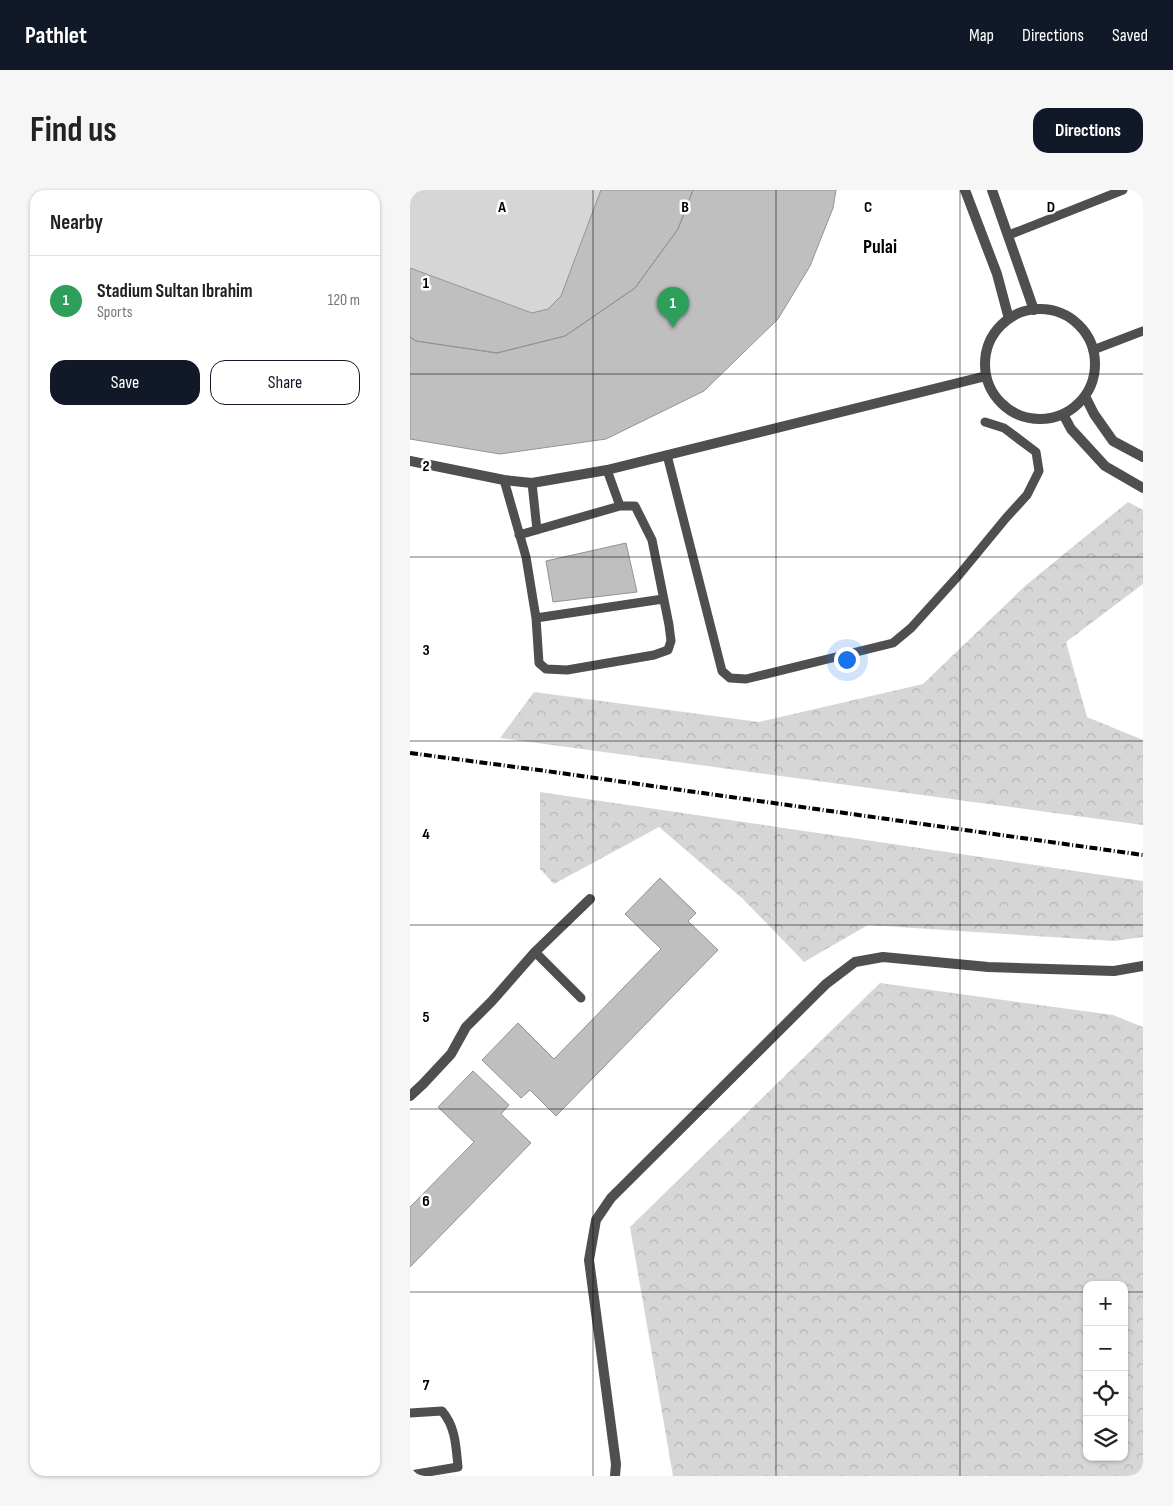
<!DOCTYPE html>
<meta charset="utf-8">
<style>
body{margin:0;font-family:"Sofia Sans Condensed",sans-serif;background:#f6f6f6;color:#222}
.controls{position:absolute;right:15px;bottom:15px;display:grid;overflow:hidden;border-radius:10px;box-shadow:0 1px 4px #0004}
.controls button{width:45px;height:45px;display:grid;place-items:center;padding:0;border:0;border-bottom:1px solid #e0e0e0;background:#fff;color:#222;font:25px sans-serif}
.you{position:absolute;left:436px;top:469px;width:18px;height:18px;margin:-12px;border:4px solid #fff;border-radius:50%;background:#1a73e8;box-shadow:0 0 0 8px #1a73e833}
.badge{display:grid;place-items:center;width:32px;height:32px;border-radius:50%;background:#111827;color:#fff;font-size:16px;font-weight:700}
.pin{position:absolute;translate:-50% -41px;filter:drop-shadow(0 1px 2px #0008)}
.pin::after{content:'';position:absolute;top:26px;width:18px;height:15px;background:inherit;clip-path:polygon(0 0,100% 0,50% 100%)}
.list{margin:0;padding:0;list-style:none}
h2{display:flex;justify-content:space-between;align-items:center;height:65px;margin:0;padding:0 20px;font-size:21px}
h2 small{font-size:16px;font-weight:400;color:#767676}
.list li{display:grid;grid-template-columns:32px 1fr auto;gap:15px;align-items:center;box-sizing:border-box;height:90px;padding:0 20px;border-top:1px solid #e0e0e0}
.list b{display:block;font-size:19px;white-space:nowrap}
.list p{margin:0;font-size:16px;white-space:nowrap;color:#767676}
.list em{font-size:16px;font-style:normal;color:#767676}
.actions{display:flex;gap:10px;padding:15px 20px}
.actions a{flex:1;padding:11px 0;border:1px solid #111827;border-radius:15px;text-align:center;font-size:18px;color:#111827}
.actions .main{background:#111827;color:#fff}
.icon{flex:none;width:28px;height:28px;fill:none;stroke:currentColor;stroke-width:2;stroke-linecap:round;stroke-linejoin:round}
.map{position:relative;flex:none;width:733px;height:1286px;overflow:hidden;border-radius:15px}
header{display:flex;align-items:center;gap:30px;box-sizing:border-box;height:70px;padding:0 25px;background:#111827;color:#fff}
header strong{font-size:24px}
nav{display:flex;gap:28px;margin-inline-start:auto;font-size:18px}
.intro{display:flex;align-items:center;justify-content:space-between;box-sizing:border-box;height:120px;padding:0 30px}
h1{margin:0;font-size:35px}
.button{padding:12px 22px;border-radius:15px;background:#111827;color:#fff;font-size:18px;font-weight:700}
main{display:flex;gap:30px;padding:0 30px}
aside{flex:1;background:#fff;border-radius:15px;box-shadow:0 1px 4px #0004}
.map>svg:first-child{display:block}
.forest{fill:url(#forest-crowns);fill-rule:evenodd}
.pitch{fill:#d6d6d6}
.building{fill:#bfbfbf;stroke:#939393}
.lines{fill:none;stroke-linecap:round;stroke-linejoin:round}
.service{stroke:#4f4f4f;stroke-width:9}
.minor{stroke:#4f4f4f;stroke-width:10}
.rail{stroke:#000;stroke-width:4;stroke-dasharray:8 2.5 1 2.5;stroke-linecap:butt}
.grid{fill:none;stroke:#000;stroke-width:1;stroke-opacity:0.55}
.labels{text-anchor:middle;stroke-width:5;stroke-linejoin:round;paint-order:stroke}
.district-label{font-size:20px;font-weight:bold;fill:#000;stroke:#fff}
.grid-label{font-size:16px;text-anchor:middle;font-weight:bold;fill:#000;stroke:#fff;stroke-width:5;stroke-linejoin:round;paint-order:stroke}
</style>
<header>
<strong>Pathlet</strong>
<nav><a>Map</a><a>Directions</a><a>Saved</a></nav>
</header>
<div class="intro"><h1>Find us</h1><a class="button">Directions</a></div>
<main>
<aside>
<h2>Nearby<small></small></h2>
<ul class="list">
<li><span class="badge" style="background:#2e9e5b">1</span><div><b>Stadium Sultan Ibrahim</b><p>Sports</p></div><em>120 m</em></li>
</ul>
<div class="actions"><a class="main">Save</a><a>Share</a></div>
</aside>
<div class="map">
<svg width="733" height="1286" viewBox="0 0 733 1286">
<defs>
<pattern id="forest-crowns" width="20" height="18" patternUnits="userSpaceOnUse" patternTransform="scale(1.25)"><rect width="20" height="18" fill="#d6d6d6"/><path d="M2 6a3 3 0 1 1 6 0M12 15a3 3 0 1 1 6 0" fill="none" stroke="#b6b6b6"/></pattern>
</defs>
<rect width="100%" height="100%" fill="#fff"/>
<path class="forest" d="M 718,312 L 733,320 L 733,394 L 656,452 L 677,527 L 733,550 L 733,635 L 90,548 L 124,502 L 349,532 L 513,494 L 616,395 Z
M 130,602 L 733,691 L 733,747 L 704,751 L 458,735 L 394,772 L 333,709 L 249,637 L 144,694 L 130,679 Z
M 470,793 L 703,825 L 733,837 L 733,1286 L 263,1286 L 220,1037 ZM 677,1095 L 714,1095 L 714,1267 L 677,1267 Z"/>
<path class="pitch" d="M 0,0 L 191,0 L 151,106 L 138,119 L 122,123 L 0,78 Z"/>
<path class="building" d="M 191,0 L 283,0 L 268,39 L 225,98 L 155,146 L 87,163 L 6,151 L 0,147 L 0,78 L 122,123 L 138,119 L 151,106 Z
M 283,0 L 426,0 L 423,18 L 400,76 L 368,129 L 294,201 L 196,249 L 90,264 L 0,249 L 0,147 L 6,151 L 87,163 L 155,146 L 225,98 L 268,39 Z
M 216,353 L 227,402 L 143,412 L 136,371 Z
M 250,688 L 286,723 L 278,731 L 308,760 L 146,926 L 120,900 L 111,908 L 72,870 L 108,833 L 144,869 L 251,759 L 215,724 Z
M 63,881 L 99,915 L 91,924 L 121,953 L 0,1077 L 0,1017 L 64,952 L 28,917 Z"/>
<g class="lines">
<path class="service" d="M 599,45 L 713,0
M 683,160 L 733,141
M 257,265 L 312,481 L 320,488 L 336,489 L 483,453 L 501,438 L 549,385 L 596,328 L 617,305 L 629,281 L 626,262 L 594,238 L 575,232
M 197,280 L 210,316
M 94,290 L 116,367 L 126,428 L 129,473 L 136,479 L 157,480 L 244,465 L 258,460 L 261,451 L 259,435 L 242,350 L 225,316 L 210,316 L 109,345
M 122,293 L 127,340
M 126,428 L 253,409
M 125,762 L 171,808
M 0,1223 L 32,1221 C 46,1237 46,1258 48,1277 L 0,1285"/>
<path class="minor" d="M 555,0 L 587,84 L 599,129
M 582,0 L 624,120
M575 174a55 55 0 1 1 110 0a55 55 0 1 1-110 0Z
M 675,206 L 684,224 L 703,251 L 733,267
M 653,224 L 661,239 L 695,276 L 733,298
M 0,271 L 94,290 L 122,293 L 197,280 L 576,186
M 0,906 L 13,894 L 41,864 L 56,837 L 82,811 L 125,762 L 180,709
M 205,1286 L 206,1274 L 179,1070 L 186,1030 L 201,1008 L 416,794 L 445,772 L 473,767 L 578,777 L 704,781 L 733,776"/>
<path class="rail" d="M 0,563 L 136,581 L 733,665"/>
</g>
<path class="grid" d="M 183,0 L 183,1286M 366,0 L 366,1286M 550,0 L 550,1286M 0,184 L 733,184M 0,367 L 733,367M 0,551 L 733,551M 0,735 L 733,735M 0,919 L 733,919M 0,1102 L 677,1102M 714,1102 L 733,1102"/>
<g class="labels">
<g class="district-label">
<text x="470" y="63">Pulai</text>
</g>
</g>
<g class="grid-label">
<text x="92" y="22">A</text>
<text x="275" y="22">B</text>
<text x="458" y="22">C</text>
<text x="641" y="22">D</text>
<text x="16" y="98">1</text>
<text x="16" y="281">2</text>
<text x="16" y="465">3</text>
<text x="16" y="649">4</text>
<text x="16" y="832">5</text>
<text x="16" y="1016">6</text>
<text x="16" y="1200">7</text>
</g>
</svg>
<div class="controls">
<button>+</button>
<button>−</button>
<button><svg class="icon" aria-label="locate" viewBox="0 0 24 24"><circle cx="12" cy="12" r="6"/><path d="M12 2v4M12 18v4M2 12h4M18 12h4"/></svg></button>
<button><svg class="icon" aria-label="layers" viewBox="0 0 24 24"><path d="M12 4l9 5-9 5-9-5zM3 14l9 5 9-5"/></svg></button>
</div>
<div class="you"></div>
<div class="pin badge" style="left:263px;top:138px;background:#2e9e5b">1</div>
</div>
</main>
